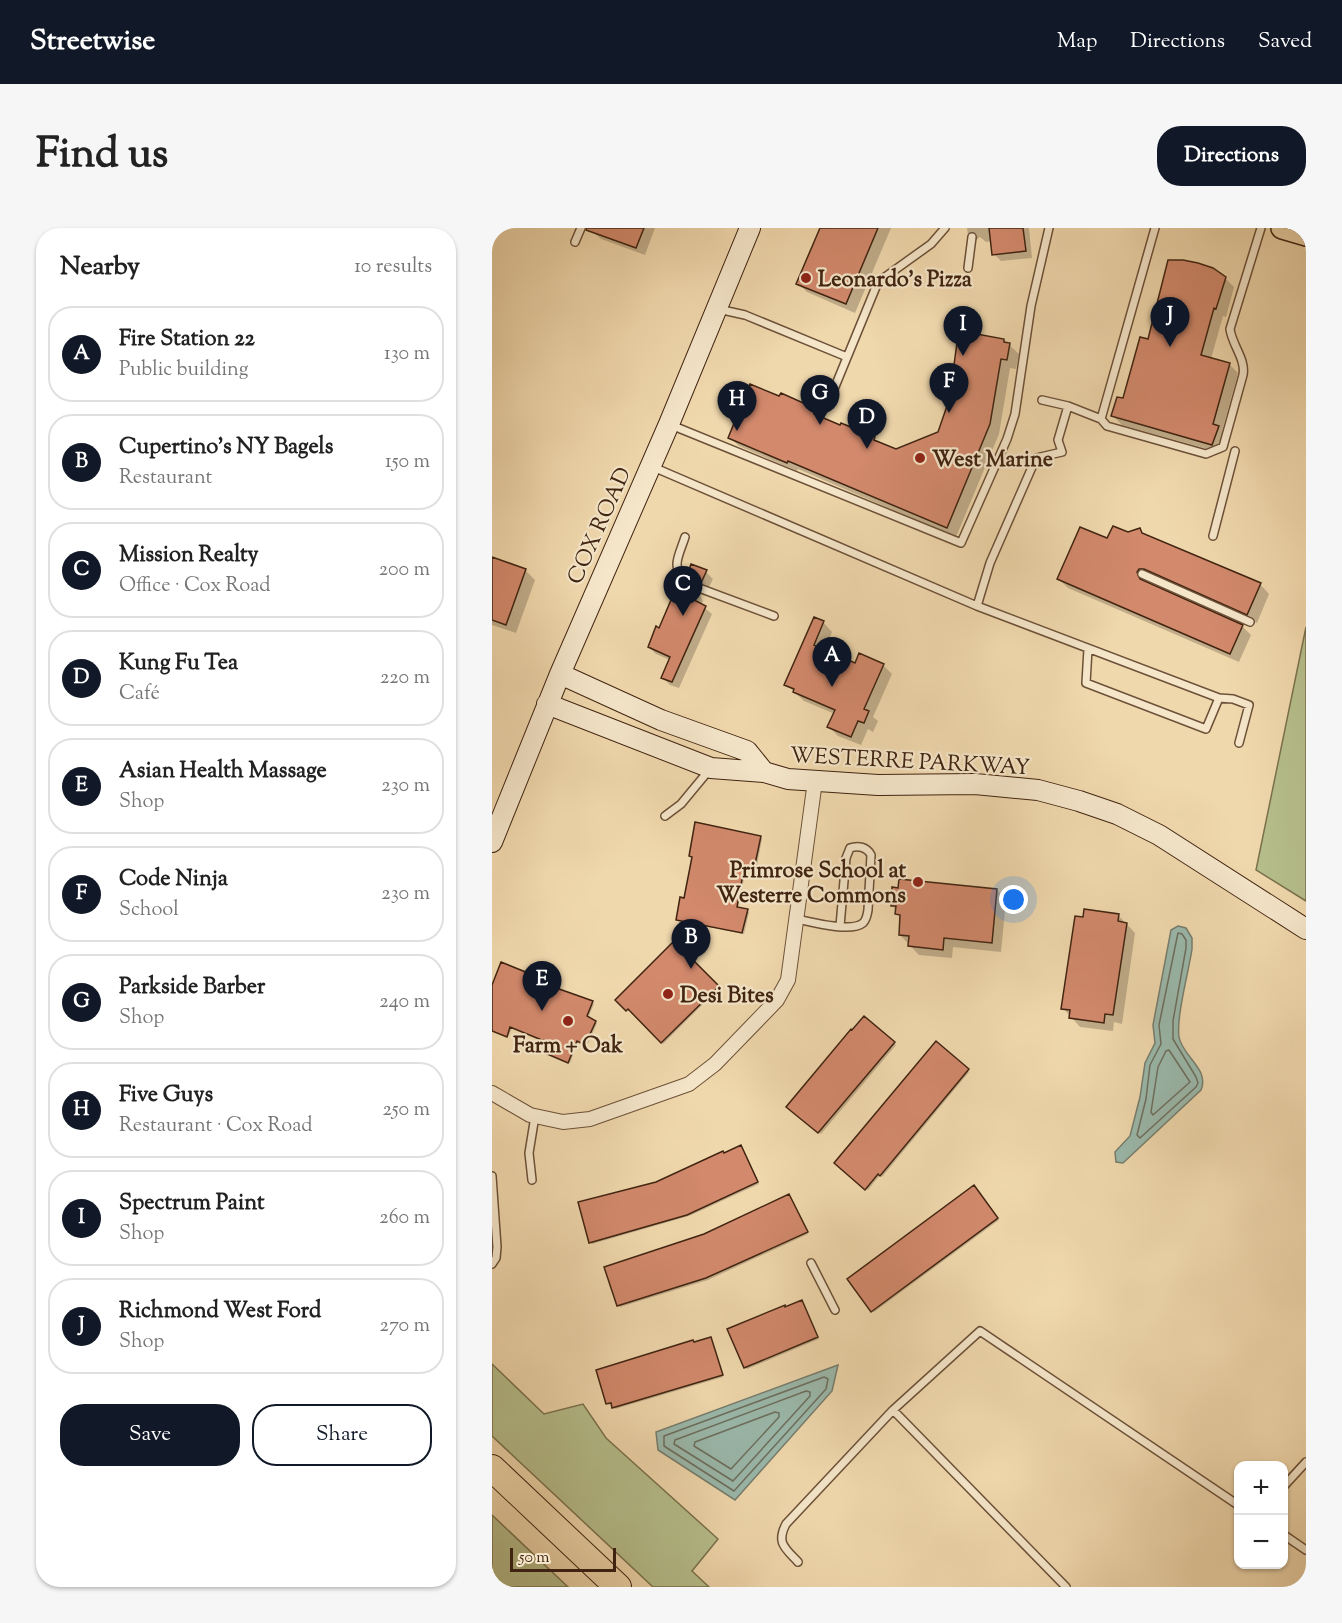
<!DOCTYPE html>
<meta charset="utf-8">
<style>
body{margin:0;font-family:"Sorts Mill Goudy",serif;background:#f6f6f6;color:#222}
.controls{position:absolute;right:18px;bottom:18px;display:grid;overflow:hidden;border-radius:12px;box-shadow:0 2px 4px #0004}
.controls button{width:54px;height:54px;display:grid;place-items:center;padding:0;border:0;border-bottom:2px solid #e0e0e0;background:#fff;color:#222;font:30px sans-serif}
.scale{position:absolute;left:18px;bottom:15px;width:106px;box-sizing:border-box;padding-left:6px;border:3px solid #402411;border-top:0;font-size:16px;line-height:21px;white-space:nowrap;color:#402411;-webkit-text-stroke:4px #f5e6ca;paint-order:stroke}
.you{position:absolute;left:522px;top:672px;width:21px;height:21px;margin:-15px;border:4px solid #fff;border-radius:50%;background:#1a73e8;box-shadow:0 0 0 9px #1a73e833}
.badge{display:grid;place-items:center;width:39px;height:39px;border-radius:50%;background:#111827;color:#fff;font-size:20px;font-weight:700}
.pin{position:absolute;translate:-50% -50px;filter:drop-shadow(0 2px 3px #0008)}
.pin::after{content:'';position:absolute;top:32px;width:21px;height:18px;background:inherit;clip-path:polygon(0 0,100% 0,50% 100%)}
.list{margin:0;padding:0;list-style:none}
h2{display:flex;justify-content:space-between;align-items:center;height:78px;margin:0;padding:0 24px;font-size:26px}
h2 small{font-size:20px;font-weight:400;color:#767676}
.list li{display:grid;grid-template-columns:39px 1fr auto;gap:18px;align-items:center;box-sizing:border-box;height:96px;margin:0 12px 12px;padding:0 12px;border:2px solid #e0e0e0;border-radius:24px}
.list b{display:block;font-size:22px;white-space:nowrap}
.list p{margin:0;font-size:20px;white-space:nowrap;color:#767676}
.list em{font-size:20px;font-style:normal;color:#767676}
.actions{display:flex;gap:12px;padding:18px 24px}
.actions a{flex:1;padding:14px 0;border:2px solid #111827;border-radius:24px;text-align:center;font-size:21px;color:#111827}
.actions .main{background:#111827;color:#fff}
.map{position:relative;flex:none;width:814px;height:1359px;overflow:hidden;border-radius:24px}
header{display:flex;align-items:center;gap:36px;box-sizing:border-box;height:84px;padding:0 30px;background:#111827;color:#fff}
header strong{font-size:28px}
nav{display:flex;gap:33px;margin-inline-start:auto;font-size:21px}
.intro{display:flex;align-items:center;justify-content:space-between;box-sizing:border-box;height:144px;padding:0 36px}
h1{margin:0;font-size:42px}
.button{padding:15px 27px;border-radius:24px;background:#111827;color:#fff;font-size:21px;font-weight:700}
main{display:flex;gap:36px;padding:0 36px}
aside{flex:1;background:#fff;border-radius:24px;box-shadow:0 2px 4px #0004}
.map>svg:first-child{display:block}
.green{fill:#b6bf8c;stroke:#7b724e;stroke-width:1.5}
.water{fill:#9ab9ac;stroke:#767d6e;stroke-width:1.5}
.shadow{fill:#0003}
.lines{fill:none;stroke-linecap:round;stroke-linejoin:round}
.shore{stroke:#6d6e5e;stroke-width:1.5}
.building{fill:#d2896c;stroke:#402411;stroke-width:1.5}
.lane-casing{stroke:#6c5138;stroke-width:10}
.street-casing{stroke:#6c5138;stroke-width:16}
.secondary-casing{stroke:#402411;stroke-width:22}
.primary-casing{stroke:#402411;stroke-width:24}
.highway-casing{stroke:#402411;stroke-width:28}
.lane{stroke:#f5e6ca;stroke-width:7}
.street{stroke:#f5e6ca;stroke-width:14}
.secondary{stroke:#f5e6ca;stroke-width:20}
.primary{stroke:#f0d8ad;stroke-width:21}
.highway{stroke:#f0d8ad;stroke-width:26}
.poi-dot{fill:#8f2418;stroke:#f5e6ca;stroke-width:2}
.labels{text-anchor:middle;stroke-width:4.5;stroke-linejoin:round;paint-order:stroke}
.poi-label{font-size:22px;font-weight:bold;fill:#402411;stroke:#f5e6ca;text-anchor:start}
.street-label{font-size:22px;fill:#402411;stroke:#f5e6ca}
</style>
<header>
<strong>Streetwise</strong>
<nav><a>Map</a><a>Directions</a><a>Saved</a></nav>
</header>
<div class="intro"><h1>Find us</h1><a class="button">Directions</a></div>
<main>
<aside>
<h2>Nearby<small>10 results</small></h2>
<ul class="list">
<li><span class="badge">A</span><div><b>Fire Station 22</b><p>Public building</p></div><em>130 m</em></li>
<li><span class="badge">B</span><div><b>Cupertino's NY Bagels</b><p>Restaurant</p></div><em>150 m</em></li>
<li><span class="badge">C</span><div><b>Mission Realty</b><p>Office · Cox Road</p></div><em>200 m</em></li>
<li><span class="badge">D</span><div><b>Kung Fu Tea</b><p>Café</p></div><em>220 m</em></li>
<li><span class="badge">E</span><div><b>Asian Health Massage</b><p>Shop</p></div><em>230 m</em></li>
<li><span class="badge">F</span><div><b>Code Ninja</b><p>School</p></div><em>230 m</em></li>
<li><span class="badge">G</span><div><b>Parkside Barber</b><p>Shop</p></div><em>240 m</em></li>
<li><span class="badge">H</span><div><b>Five Guys</b><p>Restaurant · Cox Road</p></div><em>250 m</em></li>
<li><span class="badge">I</span><div><b>Spectrum Paint</b><p>Shop</p></div><em>260 m</em></li>
<li><span class="badge">J</span><div><b>Richmond West Ford</b><p>Shop</p></div><em>270 m</em></li>
</ul>
<div class="actions"><a class="main">Save</a><a>Share</a></div>
</aside>
<div class="map">
<svg width="814" height="1359" viewBox="0 0 814 1359">
<rect width="100%" height="100%" fill="#f0d8ad"/>
<filter id="stains"><feTurbulence type="fractalNoise" baseFrequency=".00333" numOctaves="4"/><feColorMatrix values="0 0 0 0 .2 0 0 0 0 .09 0 0 0 0 .02 0 0 0 .5 -.17"/></filter>
<radialGradient id="worn" r=".72"><stop offset=".6" stop-color="#630" stop-opacity="0"/><stop offset="1" stop-color="#630" stop-opacity=".3"/></radialGradient>
<path class="green" d="M 814,399 L 814,673 L 764,642 Z
M 0,1136 L 52,1186 L 91,1176 L 114,1210 L 226,1311 L 200,1343 L 217,1359 L 161,1359 L 0,1208 Z
M 0,1287 L 76,1359 L 0,1359 Z"/>
<path class="water" d="M 686,698 L 694,700 L 700,710 L 700,721 C 697,742 684,789 687,809 C 690,828 718,841 709,862 L 631,935 L 624,934 L 623,924 L 638,908 L 648,869 L 653,835 L 663,815 L 661,797 L 679,702 Z
M 346,1137 L 340,1163 L 243,1272 L 166,1222 L 164,1204 Z"/>
<path class="shadow" d="M 101,0 L 163,0 L 153,27 L 109,11 L 100,3 Z
M 329,0 L 399,0 L 363,85 L 315,64 L 306,55 Z
M 475,0 L 537,0 L 540,30 L 509,33 L 502,26 L 500,13 L 494,14 L 488,9 L 482,14 L 476,8 Z
M 733,50 L 742,59 L 734,89 L 731,88 L 719,131 L 737,136 L 746,145 L 730,203 L 735,208 L 730,225 L 630,197 L 621,188 L 632,172 L 657,113 Z
M 475,109 L 512,112 L 527,126 L 524,141 L 518,140 L 507,206 L 464,309 L 306,241 L 305,243 L 247,218 L 237,209 L 324,182 L 333,191 L 382,210 L 388,216 L 404,223 L 448,205 L 457,176 L 454,174 L 463,139 Z
M 648,302 L 654,308 L 768,356 L 777,366 L 765,395 L 663,350 L 657,350 L 653,355 L 750,398 L 759,407 L 747,434 L 576,360 L 567,351 L 616,312 Z
M 0,331 L 34,343 L 43,352 L 24,405 L 0,397 Z
M 214,344 L 221,351 L 216,361 L 211,362 L 208,368 L 211,373 L 209,377 L 220,386 L 187,460 L 178,457 L 171,450 L 178,432 L 164,426 L 157,419 L 187,369 Z
M 331,394 L 340,404 L 332,423 L 364,437 L 391,437 L 400,446 L 381,489 L 386,493 L 381,504 L 376,501 L 369,517 L 346,508 L 337,499 L 343,486 L 312,473 L 294,456 Z
M 268,609 L 270,611 L 264,642 L 254,641 L 246,680 L 257,684 L 252,706 L 187,693 L 186,691 L 193,672 L 200,629 L 198,627 Z
M 408,661 L 505,662 L 514,672 L 509,724 L 461,719 L 460,730 L 427,727 L 408,707 L 409,690 L 400,677 Z
M 626,687 L 643,705 L 630,796 L 622,794 L 621,803 L 588,799 L 571,780 Z
M 182,715 L 227,760 L 171,816 L 138,782 L 137,783 L 125,772 Z
M 40,748 L 41,753 L 102,776 L 96,790 L 105,795 L 95,818 L 86,813 L 78,835 L 57,827 L 59,816 L 20,800 L 16,809 L 0,803 L 0,761 Z
M 372,790 L 404,817 L 329,906 L 296,878 Z
M 444,816 L 477,844 L 390,949 L 388,947 L 376,962 L 344,935 Z
M 250,921 L 267,956 L 197,988 L 100,1016 L 98,1014 L 165,955 Z
M 484,961 L 507,992 L 382,1084 L 381,1083 Z
M 297,968 L 316,1006 L 216,1052 L 128,1079 L 127,1078 L 114,1040 L 212,1008 Z
M 310,1074 L 327,1111 L 255,1141 L 253,1139 Z
M 219,1110 L 231,1149 L 123,1181 L 121,1176 L 115,1176 L 202,1115 Z"/>
<g class="lines">
<path class="shore" d="M 686,705 L 690,706 L 694,712 L 694,720 L 681,793 L 681,811 L 704,849 L 706,855 L 704,859 L 648,910 L 645,907 L 654,871 L 658,837 L 669,816 L 667,797 Z
M 677,822 L 698,854 L 661,887 L 659,884 L 666,839 L 674,823 Z
M 332,1149 L 336,1151 L 334,1161 L 242,1263 L 172,1218 L 172,1208 Z
M 314,1163 L 318,1164 L 318,1168 L 241,1253 L 182,1216 L 183,1212 Z
M 283,1184 L 287,1185 L 287,1189 L 239,1241 L 202,1218 L 203,1214 Z"/>
</g>
<path class="building" d="M 95,0 L 152,0 L 144,20 L 94,2 Z
M 328,0 L 386,0 L 354,76 L 304,56 Z
M 497,0 L 531,0 L 534,23 L 500,27 Z
M 676,32 L 691,32 L 706,35 L 721,40 L 734,49 L 724,81 L 722,80 L 709,127 L 738,135 L 721,196 L 727,198 L 720,217 L 619,188 L 625,169 L 631,170 L 648,109 L 656,111 Z
M 474,104 L 512,111 L 512,114 L 518,115 L 515,132 L 509,131 L 498,196 L 455,300 L 296,233 L 295,235 L 236,210 L 258,156 L 287,168 L 289,165 L 325,181 L 322,186 L 348,197 L 349,195 L 383,209 L 382,212 L 404,221 L 446,204 L 456,175 L 453,174 L 459,137 L 462,137 L 466,107 L 473,108 Z
M 621,298 L 636,304 L 648,300 L 650,305 L 769,355 L 755,387 L 652,341 L 647,341 L 645,344 L 648,351 L 751,397 L 738,426 L 565,351 L 588,299 L 615,310 Z
M 0,329 L 34,341 L 14,397 L 0,392 Z
M 199,336 L 215,342 L 209,355 L 204,355 L 201,360 L 205,365 L 202,372 L 214,378 L 180,454 L 169,450 L 178,429 L 156,419 L 164,398 L 167,400 L 182,365 L 186,367 L 190,358 L 197,356 L 197,352 L 195,347 Z
M 322,389 L 332,393 L 322,417 L 363,435 L 367,425 L 392,436 L 372,481 L 377,483 L 372,495 L 366,493 L 359,509 L 335,499 L 343,482 L 301,464 L 302,461 L 292,457 Z
M 203,594 L 269,608 L 262,641 L 252,640 L 245,679 L 256,681 L 250,705 L 184,692 L 188,669 L 192,670 L 200,629 L 197,628 Z
M 407,651 L 505,661 L 500,715 L 452,710 L 451,722 L 416,718 L 417,708 L 407,707 L 408,687 L 403,686 L 404,678 L 399,678 L 400,659 L 406,660 Z
M 592,681 L 627,686 L 626,693 L 635,695 L 621,787 L 613,786 L 612,795 L 577,790 L 578,782 L 569,781 L 583,688 L 591,689 Z
M 182,713 L 227,758 L 169,815 L 136,781 L 134,783 L 123,772 Z
M 9,734 L 41,747 L 39,751 L 101,773 L 95,788 L 104,793 L 93,817 L 85,813 L 76,835 L 53,825 L 57,815 L 18,799 L 15,809 L 0,803 L 0,757 Z
M 372,788 L 403,814 L 326,905 L 294,879 L 359,801 L 360,802 Z
M 444,813 L 477,841 L 388,948 L 386,946 L 373,962 L 342,935 Z
M 249,917 L 266,954 L 195,987 L 97,1015 L 86,974 L 164,954 L 231,923 L 232,925 Z
M 482,957 L 506,990 L 379,1084 L 355,1051 Z
M 297,966 L 316,1004 L 214,1050 L 125,1078 L 112,1039 L 212,1006 Z
M 310,1072 L 326,1109 L 252,1140 L 235,1101 L 293,1077 L 293,1079 Z
M 219,1109 L 231,1147 L 120,1180 L 119,1175 L 114,1176 L 104,1142 L 201,1112 L 202,1114 Z"/>
<g class="lines">
<defs>
<path id="lane" d="M 663,0 L 609,191 L 615,198 L 714,226 L 731,219 L 751,147 C 754,131 740,117 738,101 L 769,0
M 83,14 L 89,0
M 476,40 L 480,9
M 226,81 L 253,87 L 355,129
M 340,166 L 386,54 L 439,16 L 453,0
M 550,172 L 576,178
M 179,197 L 469,315 L 515,211 L 523,186 L 539,78 L 557,0
M 161,239 L 485,378 L 727,470 L 741,471 L 757,477 L 747,515
M 721,308 L 743,223
M 650,346 L 758,394
M 192,353 C 179,337 187,328 193,309
M 207,360 L 282,388
M 485,378 L 498,335 L 544,230 L 570,224 L 566,212 L 576,178 L 609,191
M 596,421 L 594,455 L 714,501 L 727,470
M 173,588 L 189,576 L 218,541
M 305,691 C 319,694 359,705 371,695 C 375,691 375,687 376,682 L 379,627 C 375,619 366,617 358,620 L 354,630 L 348,698
M 0,948 L 5,1019 L 4,1030 L 0,1036
M 40,952 L 37,925 L 43,888
M 319,1035 L 343,1082
M 401,1182 L 574,1359
M 792,1258 L 814,1234
M 792,1307 L 814,1322
M 306,1334 C 293,1320 284,1315 294,1296 L 401,1182 L 488,1103 L 746,1277"/>
<path id="street" d="M 0,865 L 38,887 L 71,894 L 98,891 L 197,856 L 223,836 L 285,772 L 296,752 L 323,553"/>
<path id="secondary" d="M 68,446 L 169,492 L 255,523 L 272,544
M 55,476 L 219,540 L 272,544 L 296,551 L 386,557 L 483,556 L 546,562 L 587,573 L 625,586 L 667,607 L 814,701
M 0,614 L 68,446 L 177,196 L 258,0"/>
<path id="primary" d="M 790,0 L 814,7"/>
<path id="highway" d="M 0,1240 L 126,1359"/>
</defs>
<use href="#lane" class="lane-casing"/>
<use href="#street" class="street-casing"/>
<use href="#secondary" class="secondary-casing"/>
<use href="#primary" class="primary-casing"/>
<use href="#highway" class="highway-casing"/>
<use href="#lane" class="lane"/>
<use href="#street" class="street"/>
<use href="#secondary" class="secondary"/>
<use href="#primary" class="primary"/>
<use href="#highway" class="highway"/>
</g>
<g class="poi-dot">
<circle cx="314" cy="50" r="6"/>
<circle cx="428" cy="230" r="6"/>
<circle cx="426" cy="654" r="6"/>
<circle cx="176" cy="766" r="6"/>
<circle cx="76" cy="793" r="6"/>
</g>
<g class="labels">
<g class="poi-label">
<text x="326" y="58">Leonardo's Pizza</text>
<text x="440" y="238">West Marine</text>
<text x="414" y="649" text-anchor="end">Primrose School at<tspan x="414" dy="25">Westerre Commons</tspan></text>
<text x="188" y="774">Desi Bites</text>
<text x="76" y="824" text-anchor="middle">Farm + Oak</text>
</g>
<g class="street-label">
<text transform="translate(106 297) rotate(-66)" y="8">COX ROAD</text>
<text transform="translate(418 532) rotate(3)" y="8">WESTERRE PARKWAY</text>
</g>
</g>
<rect width="100%" height="100%" filter="url(#stains)"/>
<rect width="100%" height="100%" fill="url(#worn)"/>
</svg>
<div class="controls">
<button>+</button>
<button>−</button>
</div>
<div class="scale">50 m</div>
<div class="you"></div>
<div class="pin badge" style="left:340px;top:459px">A</div>
<div class="pin badge" style="left:199px;top:741px">B</div>
<div class="pin badge" style="left:191px;top:388px">C</div>
<div class="pin badge" style="left:375px;top:221px">D</div>
<div class="pin badge" style="left:50px;top:783px">E</div>
<div class="pin badge" style="left:457px;top:185px">F</div>
<div class="pin badge" style="left:328px;top:197px">G</div>
<div class="pin badge" style="left:245px;top:203px">H</div>
<div class="pin badge" style="left:471px;top:128px">I</div>
<div class="pin badge" style="left:678px;top:119px">J</div>
</div>
</main>
